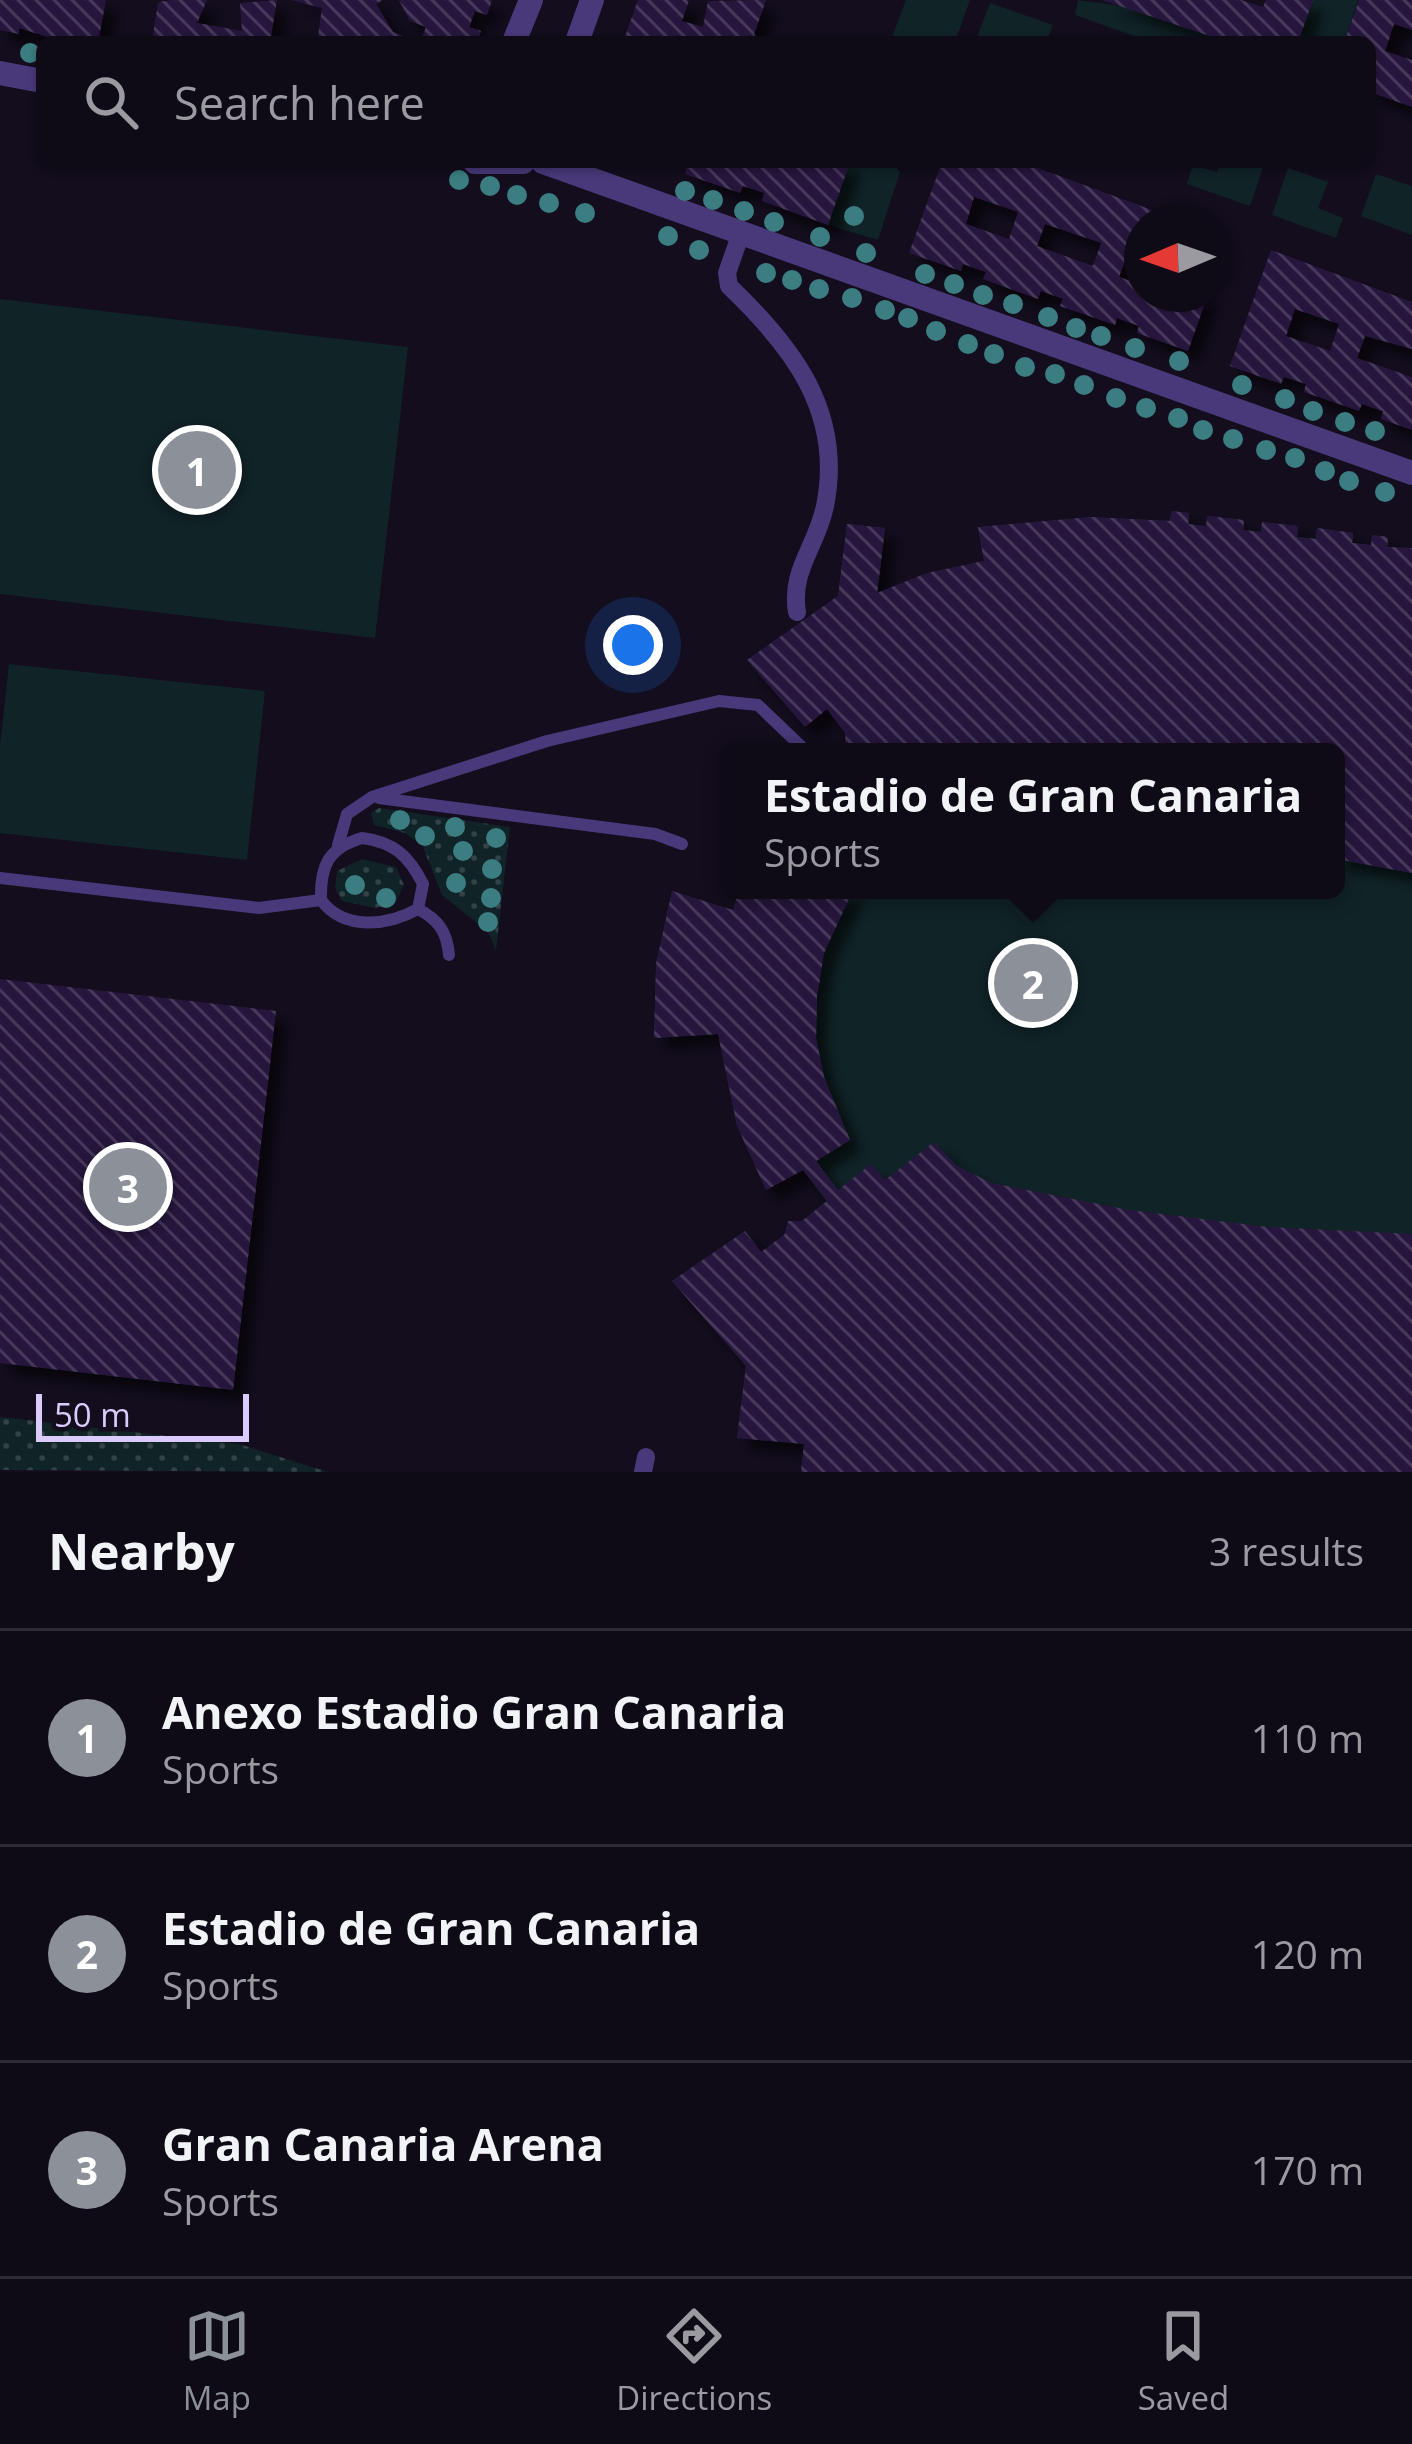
<!DOCTYPE html>
<style>
body{margin:0;font-family:"Open Sans",sans-serif;background:#1c1823;color:#f1f3f6}
.compass{position:absolute;left:1124px;top:204px;width:108px;height:108px;border-radius:50%;background:#0e0a16;box-shadow:0 3px 9px #0004;rotate:268deg}
.scale{position:absolute;left:36px;bottom:30px;width:213px;box-sizing:border-box;padding-left:12px;border:6px solid #dbcbfd;border-top:0;font-size:33px;line-height:42px;white-space:nowrap;color:#dbcbfd;-webkit-text-stroke:9px #130d1d;paint-order:stroke}
.you{position:absolute;left:633px;top:645px;width:42px;height:42px;margin:-30px;border:9px solid #fff;border-radius:50%;background:#1a73e8;box-shadow:0 0 0 18px #1a73e833}
.badge{display:grid;place-items:center;width:78px;height:78px;border-radius:50%;background:#8c9099;color:#fff;font-size:39px;font-weight:700}
.pin{position:absolute;translate:-50% -50%;border:6px solid #fff;box-shadow:0 3px 12px #0006}
.popup{position:absolute;left:721px;top:743px;width:624px;height:156px;box-sizing:border-box;display:grid;place-content:center;border-radius:18px;background:#0e0a16;filter:drop-shadow(0 3px 9px #0005);font-size:39px;white-space:nowrap;color:#9b9aa1}
.popup b{font-size:45px;color:#f1f3f6}
.popup::after{content:'';position:absolute;left:50%;top:100%;margin-left:-24px;border:24px solid transparent;border-top-color:#0e0a16}
.list{margin:0;padding:0;list-style:none}
h2{display:flex;justify-content:space-between;align-items:center;height:156px;margin:0;padding:0 48px;font-size:51px}
h2 small{font-size:39px;font-weight:400;color:#9b9aa1}
.list li{display:grid;grid-template-columns:78px 1fr auto;gap:36px;align-items:center;box-sizing:border-box;height:216px;padding:0 48px;border-top:3px solid #2e2b35}
.list b{display:block;font-size:45px;white-space:nowrap}
.list p{margin:0;font-size:39px;white-space:nowrap;color:#9b9aa1}
.list em{font-size:39px;font-style:normal;color:#9b9aa1}
.icon{flex:none;width:66px;height:66px;fill:none;stroke:currentColor;stroke-width:2;stroke-linecap:round;stroke-linejoin:round}
.map{position:relative;flex:none;width:1412px;height:1472px;overflow:hidden}
.search{position:absolute;background:#0e0a16;box-shadow:0 3px 9px #0004;left:36px;right:36px;top:36px;height:132px;display:flex;align-items:center;gap:30px;box-sizing:border-box;padding:0 42px;border-radius:18px;color:#9b9aa1;font-size:45px}
.sheet{height:804px;background:#0e0a16}
nav{display:flex;justify-content:space-around;align-items:center;box-sizing:border-box;height:168px;border-top:3px solid #2e2b35;background:#0e0a16;font-size:33px;color:#9b9aa1}
nav a{display:grid;justify-items:center;gap:6px}
nav .on{color:#8c9099}
.map>svg:first-child{display:block}
.grass{fill:#102327}
.garden{fill:url(#garden-dots)}
.building{fill:url(#building-back-hatch);fill-rule:evenodd;filter:url(#shadow)}
.lines{fill:none;stroke-linecap:round;stroke-linejoin:round}
.service{stroke:#49397b;stroke-width:12}
.pedestrian{stroke:#49397b;stroke-width:18}
.minor{stroke:#49397b;stroke-width:24}
.tree{fill:#3b7d81}
</style>
<div class="map">
<svg width="1412" height="1472" viewBox="0 0 1412 1472">
<defs>
<pattern id="garden-dots" width="8" height="8" patternUnits="userSpaceOnUse" patternTransform="scale(3)"><rect width="8" height="8" fill="#102327"/><path d="M2 2h.1M6 6h.1" fill="none" stroke="#324247" stroke-width="1.8" stroke-linecap="round"/></pattern>
<pattern id="building-back-hatch" width="6" height="6" patternUnits="userSpaceOnUse" patternTransform="scale(3)"><rect width="6" height="6" fill="#28193e"/><path d="M-1 5l2 2M0 0l6 6M5-1l2 2" fill="none" stroke="#47395b"/></pattern>
<filter id="shadow"><feDropShadow dx="11" dy="11" stdDeviation="6" flood-color="#0009"/></filter>
</defs>
<rect width="100%" height="100%" fill="#130d1d"/>
<path class="grass" d="M 906,0 L 970,0 L 955,42 L 890,42 Z
M 1078,0 L 1129,7 L 1220,39 L 1151,42 L 1075,15 Z
M 1313,0 L 1358,0 L 1344,42 L 1298,42 Z
M 990,3 L 1053,25 L 1046,42 L 975,42 Z
M 849,162 L 892,162 L 900,172 L 878,240 L 828,225 Z
M 1221,162 L 1265,162 L 1250,206 L 1187,184 L 1193,165 L 1217,172 Z
M 1288,168 L 1328,182 L 1318,208 L 1343,218 L 1336,238 L 1272,215 Z
M 1376,174 L 1412,186 L 1412,235 L 1361,216 Z
M 0,299 L 408,347 L 375,638 L 0,594 Z
M 1172,511 L 1189,513 L 1189,524 L 1206,526 L 1207,516 L 1244,520 L 1244,530 L 1261,532 L 1262,522 L 1298,526 L 1298,537 L 1315,539 L 1317,528 L 1353,533 L 1353,543 L 1371,545 L 1372,535 L 1388,537 L 1388,547 L 1412,548 L 1412,1472 L 801,1472 L 804,1444 L 737,1438 L 746,1366 L 672,1281 L 745,1231 L 762,1252 L 785,1234 L 788,1221 L 802,1221 L 826,1201 L 803,1170 L 766,1190 L 737,1126 L 718,1035 L 654,1038 L 656,964 L 672,891 L 733,910 L 739,890 L 1336,890 L 1336,752 L 861,752 L 846,746 L 845,733 L 827,709 L 805,727 L 747,660 L 838,596 L 847,524 L 885,528 L 878,593 L 927,573 L 984,561 L 978,527 L 1091,517 L 1169,521 Z
M 9,664 L 265,691 L 247,860 L 0,833 L 0,746 Z"/>
<path class="garden" d="M 379,808 L 510,827 L 496,950 L 488,932 L 442,895 L 422,845 L 405,833 L 374,825 L 371,813 Z
M 362,859 L 396,867 L 404,885 L 396,902 L 375,908 L 342,901 L 335,888 L 337,871 Z
M 0,1417 L 239,1444 L 328,1472 L 0,1470 Z"/>
<path class="building" d="M 0,0 L 106,0 L 98,42 L 64,42 L 19,28 L 19,34 L 0,30 Z
M 172,0 L 207,0 L 197,23 L 242,31 L 240,3 L 277,0 L 271,36 L 290,42 L 152,42 L 158,2 Z
M 291,0 L 383,0 L 376,4 L 393,32 L 419,42 L 317,42 L 322,8 Z
M 399,0 L 492,0 L 487,15 L 475,11 L 469,27 L 481,31 L 477,42 L 420,42 L 426,27 L 410,21 Z
M 638,0 L 689,0 L 682,21 L 703,27 L 708,1 L 766,0 L 754,34 L 760,42 L 623,42 Z
M 1102,0 L 1241,0 L 1263,7 L 1266,0 L 1313,0 L 1298,42 L 1228,42 Z
M 1359,0 L 1412,0 L 1412,30 L 1394,24 L 1385,51 L 1412,60 L 1412,107 L 1370,92 L 1370,42 L 1344,42 Z
M 675,162 L 850,162 L 828,225 L 762,201 L 764,193 L 743,186 L 740,193 L 685,174 L 687,167 Z
M 942,162 L 1035,167 L 1182,221 L 1142,222 L 1142,254 L 1129,250 L 1119,277 L 1142,285 L 1142,294 L 1208,294 L 1188,351 L 1137,333 L 1139,326 L 1117,318 L 1115,325 L 1060,306 L 1063,299 L 1041,291 L 1038,299 L 983,279 L 986,272 L 963,264 L 961,271 L 909,253 ZM 974,197 L 1018,212 L 1009,239 L 966,224 ZM 1045,224 L 1101,243 L 1093,266 L 1037,246 Z
M 1271,250 L 1412,302 L 1412,349 L 1365,336 L 1357,358 L 1412,377 L 1412,430 L 1381,419 L 1383,411 L 1373,408 L 1362,404 L 1359,411 L 1304,392 L 1306,384 L 1284,377 L 1281,384 L 1230,366 ZM 1295,309 L 1339,324 L 1330,351 L 1286,336 Z
M 1172,511 L 1189,513 L 1188,524 L 1206,526 L 1207,516 L 1244,520 L 1243,530 L 1261,532 L 1262,522 L 1298,526 L 1297,537 L 1316,539 L 1317,528 L 1353,533 L 1352,543 L 1371,545 L 1372,535 L 1388,537 L 1387,547 L 1412,548 L 1412,873 L 1336,859 L 1336,752 L 861,752 L 846,746 L 845,733 L 827,709 L 805,727 L 747,660 L 838,596 L 847,524 L 885,528 L 877,593 L 927,573 L 984,561 L 978,527 L 1091,517 L 1170,521 Z
M 739,890 L 853,890 L 824,953 L 817,996 L 816,1038 L 824,1077 L 850,1140 L 816,1161 L 838,1190 L 871,1164 L 885,1180 L 934,1142 L 956,1165 L 991,1183 L 1129,1210 L 1268,1227 L 1412,1234 L 1412,1472 L 801,1472 L 804,1444 L 737,1438 L 746,1366 L 672,1281 L 745,1231 L 761,1252 L 785,1234 L 788,1221 L 802,1221 L 827,1201 L 803,1170 L 766,1190 L 737,1126 L 718,1034 L 654,1038 L 656,964 L 672,891 L 733,910 Z
M 0,979 L 276,1011 L 233,1390 L 0,1363 Z"/>
<g class="lines">
<path class="service" d="M 379,798 L 655,834 L 682,844
M 362,838 C 394,842 409,856 423,884 L 418,909 C 387,926 344,931 321,900 C 320,866 328,848 362,838 Z
M 338,845 L 347,814 L 372,797 L 547,741 L 719,701 L 758,705 L 807,752
M 0,878 L 259,908 L 321,900
M 418,909 C 439,920 447,932 449,955"/>
<path class="pedestrian" d="M 741,233 L 727,273 L 729,286 C 792,346 844,412 825,506 C 817,546 790,570 797,612
M 643,1472 L 646,1457"/>
<path class="minor" d="M 514,42 L 531,0
M 577,42 L 592,0
M 0,73 L 42,81
M 475,162 L 523,162
M 543,162 L 1412,473"/>
</g>
<g class="tree">
<circle cx="30" cy="53" r="10"/>
<circle cx="459" cy="180" r="10"/>
<circle cx="490" cy="186" r="10"/>
<circle cx="685" cy="191" r="10"/>
<circle cx="517" cy="195" r="10"/>
<circle cx="713" cy="200" r="10"/>
<circle cx="549" cy="203" r="10"/>
<circle cx="744" cy="211" r="10"/>
<circle cx="585" cy="213" r="10"/>
<circle cx="854" cy="216" r="10"/>
<circle cx="774" cy="222" r="10"/>
<circle cx="668" cy="236" r="10"/>
<circle cx="820" cy="237" r="10"/>
<circle cx="699" cy="250" r="10"/>
<circle cx="866" cy="253" r="10"/>
<circle cx="766" cy="273" r="10"/>
<circle cx="925" cy="274" r="10"/>
<circle cx="792" cy="280" r="10"/>
<circle cx="954" cy="284" r="10"/>
<circle cx="819" cy="289" r="10"/>
<circle cx="983" cy="295" r="10"/>
<circle cx="852" cy="298" r="10"/>
<circle cx="1013" cy="304" r="10"/>
<circle cx="885" cy="310" r="10"/>
<circle cx="1048" cy="317" r="10"/>
<circle cx="908" cy="318" r="10"/>
<circle cx="1076" cy="328" r="10"/>
<circle cx="936" cy="331" r="10"/>
<circle cx="1101" cy="336" r="10"/>
<circle cx="968" cy="344" r="10"/>
<circle cx="1135" cy="348" r="10"/>
<circle cx="994" cy="354" r="10"/>
<circle cx="1179" cy="361" r="10"/>
<circle cx="1025" cy="367" r="10"/>
<circle cx="1055" cy="374" r="10"/>
<circle cx="1084" cy="385" r="10"/>
<circle cx="1242" cy="385" r="10"/>
<circle cx="1116" cy="398" r="10"/>
<circle cx="1285" cy="399" r="10"/>
<circle cx="1146" cy="408" r="10"/>
<circle cx="1313" cy="411" r="10"/>
<circle cx="1178" cy="418" r="10"/>
<circle cx="1345" cy="422" r="10"/>
<circle cx="1203" cy="430" r="10"/>
<circle cx="1375" cy="431" r="10"/>
<circle cx="1233" cy="439" r="10"/>
<circle cx="1266" cy="450" r="10"/>
<circle cx="1295" cy="458" r="10"/>
<circle cx="1325" cy="471" r="10"/>
<circle cx="1349" cy="481" r="10"/>
<circle cx="1385" cy="492" r="10"/>
<circle cx="400" cy="820" r="10"/>
<circle cx="455" cy="827" r="10"/>
<circle cx="425" cy="836" r="10"/>
<circle cx="496" cy="838" r="10"/>
<circle cx="463" cy="851" r="10"/>
<circle cx="492" cy="869" r="10"/>
<circle cx="456" cy="883" r="10"/>
<circle cx="355" cy="885" r="10"/>
<circle cx="386" cy="898" r="10"/>
<circle cx="491" cy="898" r="10"/>
<circle cx="488" cy="922" r="10"/>
</g>
</svg>
<svg class="compass" viewBox="-18 -18 36 36"><path d="M0-13l5 13h-10z" fill="#e53935"/><path d="M0 13l5-13h-10z" fill="#9b9aa1"/></svg>
<div class="scale">50 m</div>
<div class="you"></div>
<div class="pin badge" style="left:197px;top:470px">1</div>
<div class="pin badge" style="left:1033px;top:983px">2</div>
<div class="popup"><b>Estadio de Gran Canaria</b>Sports</div>
<div class="pin badge" style="left:128px;top:1187px">3</div>
<div class="search"><svg class="icon" aria-label="search" viewBox="0 0 24 24"><circle cx="10" cy="10" r="6"/><path d="M15 15l6 6"/></svg>Search here</div>
</div>
<section class="sheet">
<h2>Nearby<small>3 results</small></h2>
<ul class="list">
<li><span class="badge">1</span><div><b>Anexo Estadio Gran Canaria</b><p>Sports</p></div><em>110 m</em></li>
<li><span class="badge">2</span><div><b>Estadio de Gran Canaria</b><p>Sports</p></div><em>120 m</em></li>
<li><span class="badge">3</span><div><b>Gran Canaria Arena</b><p>Sports</p></div><em>170 m</em></li>
</ul>
</section>
<nav>
<a class="on"><svg class="icon" aria-label="map" viewBox="0 0 24 24"><path d="M3 6l6-2 6 2 6-2v14l-6 2-6-2-6 2zM9 4v14M15 6v14"/></svg>Map</a>
<a><svg class="icon" aria-label="directions" viewBox="0 0 24 24"><path d="M12 3l9 9-9 9-9-9zM9 14v-3h6M13 9l2 2-2 2"/></svg>Directions</a>
<a><svg class="icon" aria-label="saved" viewBox="0 0 24 24"><path d="M7 4h10v16l-5-4-5 4z"/></svg>Saved</a>
</nav>
